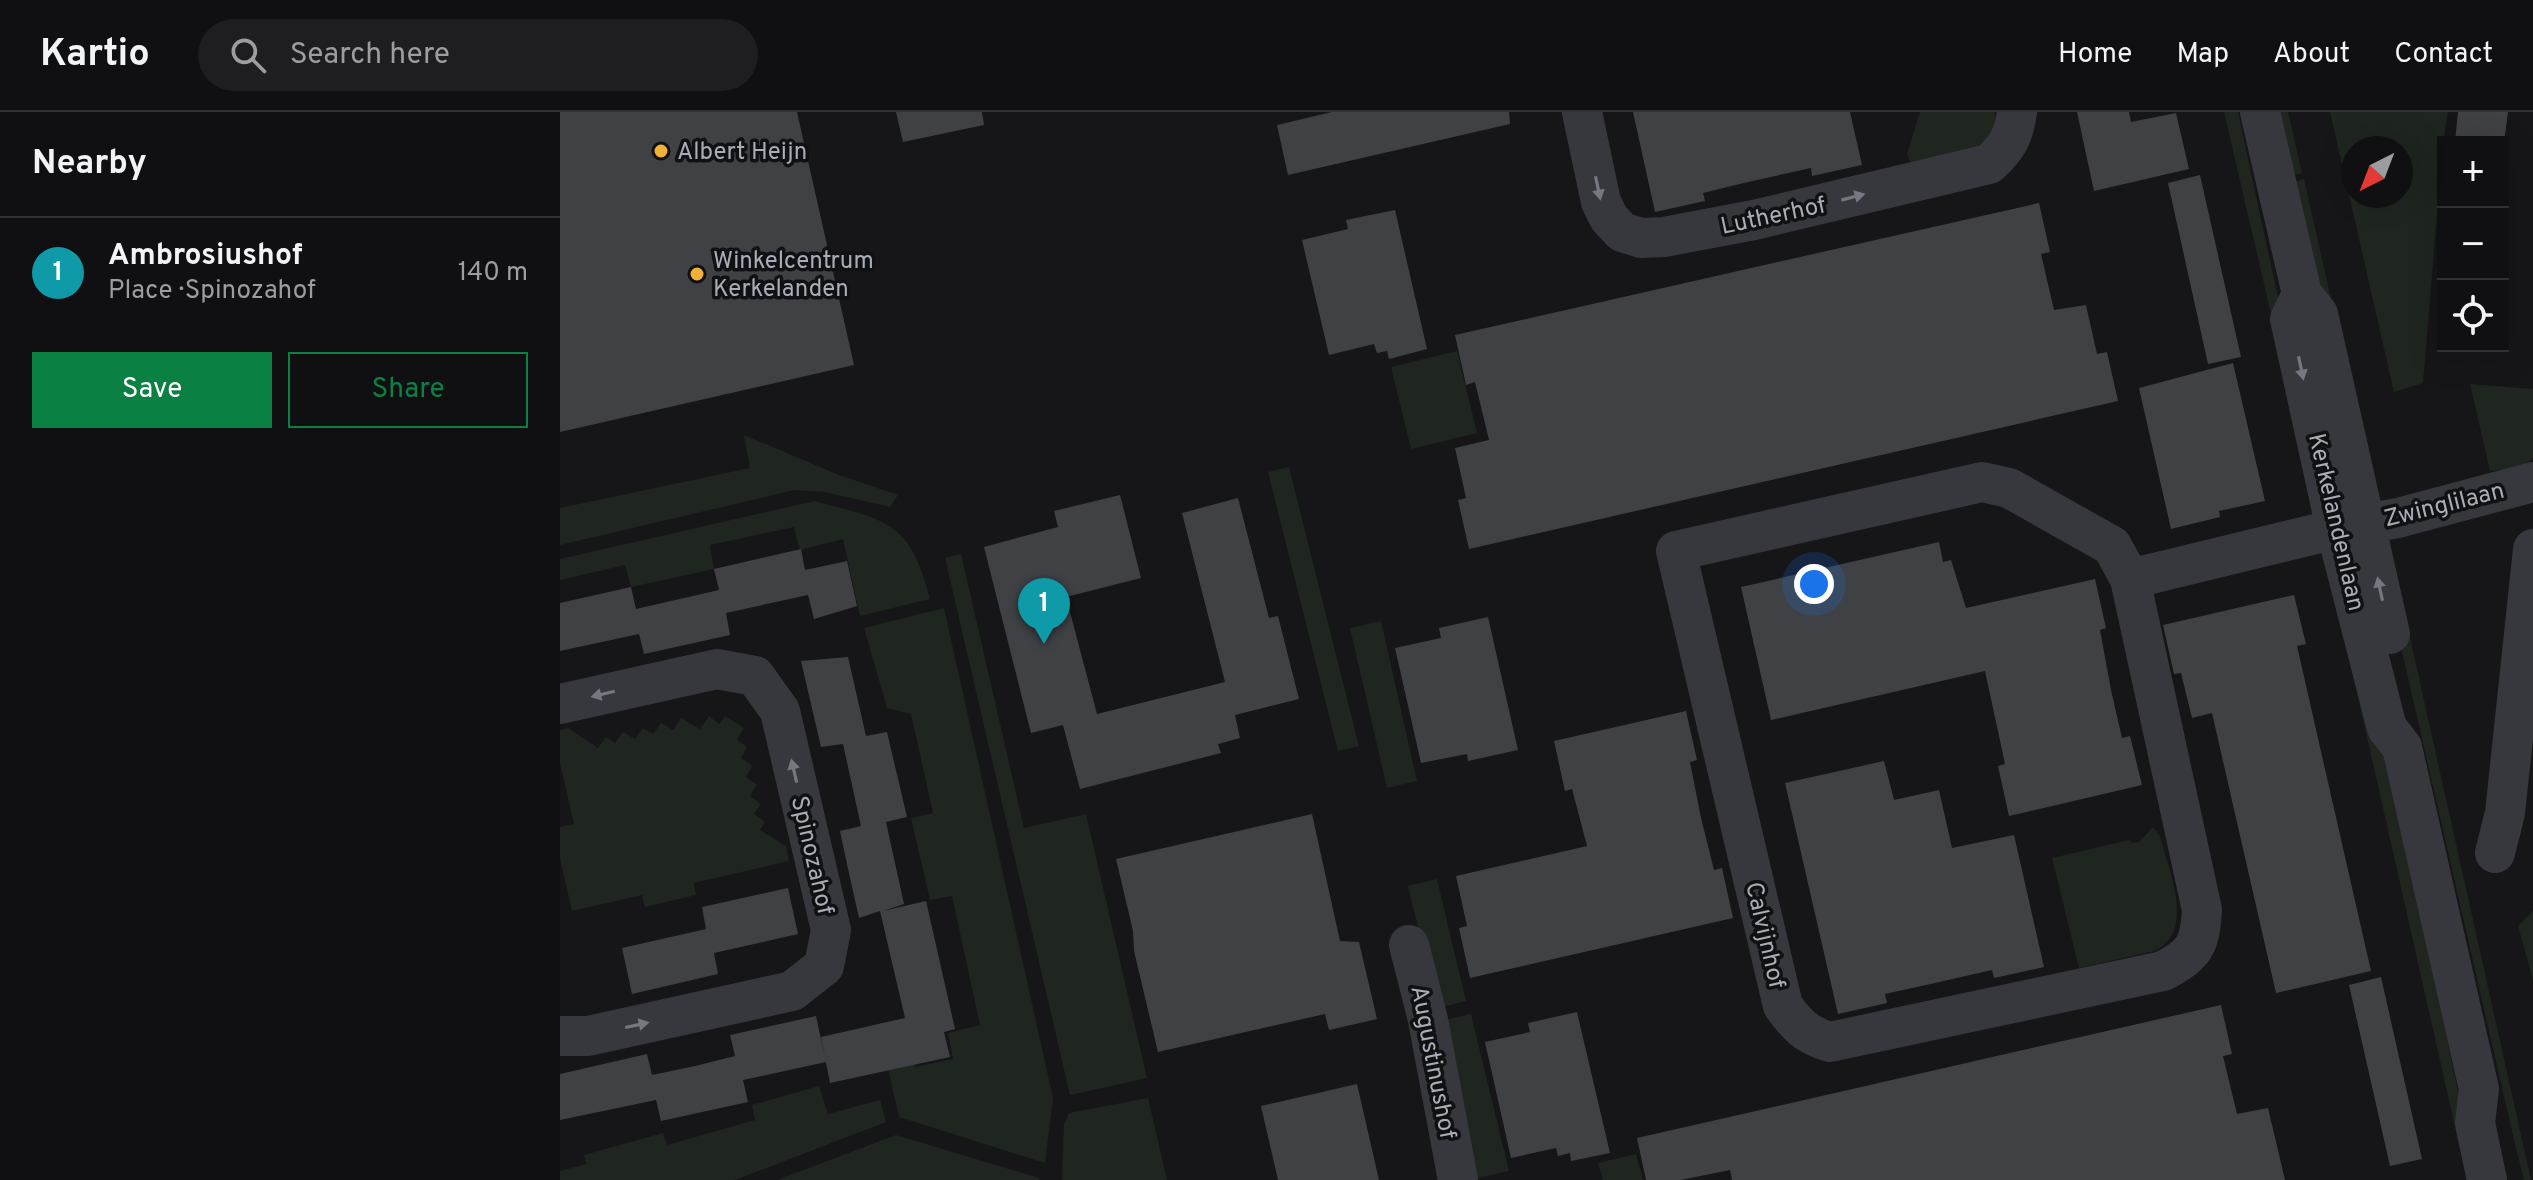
<!DOCTYPE html>
<meta charset="utf-8">
<style>
body{margin:0;font-family:Overpass,sans-serif;background:#1e1e20;color:#f1f3f6}
.controls{position:absolute;right:24px;top:24px;display:grid;overflow:hidden;border-radius:0px;box-shadow:0 8px 32px #0002}
.controls button{width:72px;height:72px;display:grid;place-items:center;padding:0;border:0;border-bottom:2px solid #303032;background:#101012;color:#f1f3f6;font:40px sans-serif}
.compass{position:absolute;left:1781px;top:24px;width:72px;height:72px;border-radius:50%;background:#101012;box-shadow:0 8px 32px #0002;rotate:222deg}
.you{position:absolute;left:1254px;top:472px;width:28px;height:28px;margin:-20px;border:6px solid #fff;border-radius:50%;background:#1a73e8;box-shadow:0 0 0 12px #1a73e833}
.badge{display:grid;place-items:center;width:52px;height:52px;border-radius:50%;background:#0b8043;color:#fff;font-size:26px;font-weight:700}
.pin{position:absolute;translate:-50% -66px;filter:drop-shadow(0 2px 4px #0008)}
.pin::after{content:'';position:absolute;top:42px;width:28px;height:24px;background:inherit;clip-path:polygon(0 0,100% 0,50% 100%)}
.list{margin:0;padding:0;list-style:none}
h2{display:flex;justify-content:space-between;align-items:center;height:104px;margin:0;padding:0 32px;font-size:34px}
h2 small{font-size:26px;font-weight:400;color:#9c9d9f}
.list li{display:grid;grid-template-columns:52px 1fr auto;gap:24px;align-items:center;box-sizing:border-box;height:112px;padding:0 32px;border-top:2px solid #303032}
.list b{display:block;font-size:30px;white-space:nowrap}
.list p{margin:0;font-size:26px;white-space:nowrap;color:#9c9d9f}
.list em{font-size:26px;font-style:normal;color:#9c9d9f}
.actions{display:flex;gap:16px;padding:24px 32px}
.actions a{flex:1;padding:18px 0;border:2px solid #0b8043;border-radius:0px;text-align:center;font-size:28px;color:#0b8043}
.actions .main{background:#0b8043;color:#fff}
.icon{flex:none;width:44px;height:44px;fill:none;stroke:currentColor;stroke-width:2;stroke-linecap:round;stroke-linejoin:round}
.map{position:relative;flex:none;width:1973px;height:1068px;overflow:hidden}
header{display:flex;align-items:center;gap:48px;box-sizing:border-box;height:112px;padding:0 40px;background:#101012;border-bottom:2px solid #303032}
header strong{font-size:38px}
nav{display:flex;gap:44px;margin-inline-start:auto;font-size:28px}
.search{width:560px;height:72px;background:#1e1e20;display:flex;align-items:center;gap:20px;box-sizing:border-box;padding:0 28px;border-radius:44px;color:#9c9d9f;font-size:30px}
main{display:flex}
aside{flex:1;background:#101012}
.map>svg:first-child{display:block}
.green{fill:#1e261f;fill-rule:evenodd}
.building{fill:#404145}
.lines{fill:none;stroke-linecap:round;stroke-linejoin:round}
.minor{stroke:#37383d;stroke-width:40}
.oneway{fill:#757881}
.poi-dot{fill:#f2b134;stroke:#111113;stroke-width:3}
.labels{text-anchor:middle;stroke-width:7;stroke-linejoin:round;paint-order:stroke}
.poi-label{font-size:24px;fill:#a8adb8;stroke:#111113;text-anchor:start}
.street-label{font-size:24px;fill:#a8adb8;stroke:#111113}
</style>
<header>
<strong>Kartio</strong>
<div class="search"><svg class="icon" aria-label="search" viewBox="0 0 24 24"><circle cx="10" cy="10" r="6"/><path d="M15 15l6 6"/></svg>Search here</div>
<nav><a>Home</a><a>Map</a><a>About</a><a>Contact</a></nav>
</header>
<main>
<aside>
<h2>Nearby<small></small></h2>
<ul class="list">
<li><span class="badge" style="background:#0f9aa8">1</span><div><b>Ambrosiushof</b><p>Place · Spinozahof</p></div><em>140 m</em></li>
</ul>
<div class="actions"><a class="main">Save</a><a>Share</a></div>
</aside>
<div class="map">
<svg width="1973" height="1068" viewBox="0 0 1973 1068">
<rect width="100%" height="100%" fill="#161618"/>
<path class="green" d="M 1360,0 L 1435,0 C 1441,43 1380,46 1351,52 L 1347,42 Z
M 1664,0 L 1678,0 L 1682,19 L 1749,329 L 1741,331 Z
M 1719,0 L 1728,0 L 1742,61 L 1734,63 Z
M 1770,0 L 1888,0 L 1883,30 L 1863,271 L 1834,280 ZM 1793,36 L 1841,36 L 1841,84 L 1793,84 Z
M 1744,67 L 1788,263 L 1778,262 L 1735,70 Z
M 897,239 L 917,321 L 851,337 L 831,255 Z
M 1910,272 L 1973,277 L 1973,346 C 1962,357 1945,357 1930,359 Z
M 184,323 L 279,363 L 338,383 L 330,395 L 265,380 L 235,378 L 0,433 L 0,396 L 190,356 Z
M 729,355 L 799,634 L 778,639 L 708,360 Z
M 255,389 C 327,409 350,408 370,487 L 300,504 L 283,427 L 240,438 L 234,415 L 150,433 L 154,457 L 71,475 L 65,453 L 0,468 L 0,447 Z
M 401,442 L 464,716 L 526,702 L 587,966 L 510,983 L 385,446 Z
M 384,496 L 493,986 L 485,1051 L 339,1005 L 318,912 L 343,907 L 355,955 L 393,947 L 388,921 L 420,913 L 392,784 L 370,788 L 351,706 L 373,701 L 351,602 L 327,596 L 304,516 Z
M 821,509 L 857,669 L 827,676 L 790,516 Z
M 1781,510 L 1812,595 L 1853,768 L 1917,1068 L 1907,1068 Z
M 1847,512 L 1971,1068 L 1964,1068 L 1954,1028 L 1836,513 Z
M 149,604 L 159,612 L 165,604 L 184,616 L 177,628 L 187,635 L 181,646 L 192,654 L 186,665 L 197,673 L 190,684 L 201,692 L 194,702 L 205,710 L 200,718 L 226,734 L 229,749 L 134,771 L 136,783 L 85,795 L 82,783 L 12,799 L 0,746 L 0,715 L 14,712 L 0,651 L 0,618 L 8,616 L 38,636 L 46,625 L 55,631 L 63,620 L 75,627 L 83,616 L 93,622 L 101,611 L 113,618 L 121,606 L 140,617 Z
M 1593,715 L 1600,724 C 1608,757 1637,820 1594,839 L 1519,856 L 1492,746 L 1569,728 L 1572,731 L 1579,730 Z
M 877,767 L 906,889 L 878,896 L 848,774 Z
M 1973,799 L 1973,868 L 1958,814 Z
M 911,902 L 949,1059 L 918,1066 L 880,909 Z
M 259,974 L 268,1002 L 320,988 L 326,1010 L 175,1068 L 0,1068 L 0,1059 L 26,1052 L 24,1043 L 103,1021 L 107,1033 L 195,1008 L 192,993 Z
M 588,986 L 607,1068 L 502,1068 L 504,1012 L 509,1001 Z
M 336,1023 L 479,1066 L 480,1068 L 217,1068 Z
M 1076,1042 L 1083,1068 L 1043,1068 L 1038,1051 Z"/>
<path class="building" d="M 0,0 L 237,0 L 294,253 L 0,320 Z
M 336,0 L 422,0 L 424,13 L 343,30 Z
M 772,0 L 949,0 L 950,12 L 728,63 L 717,13 Z
M 1073,0 L 1290,0 L 1302,53 L 1252,64 L 1251,56 L 1188,70 L 1143,81 L 1145,89 L 1095,100 Z
M 1517,0 L 1569,0 L 1571,10 L 1616,1 L 1629,57 L 1534,79 Z
M 1898,0 L 1948,0 L 1944,30 L 1895,30 Z
M 1640,63 L 1681,245 L 1648,252 L 1608,71 Z
M 1479,91 L 1490,140 L 1481,142 L 1494,198 L 1526,193 L 1537,242 L 1547,240 L 1558,289 L 909,437 L 898,388 L 906,386 L 895,336 L 929,328 L 915,270 L 906,273 L 895,223 Z
M 835,98 L 867,237 L 829,247 L 827,239 L 817,241 L 814,232 L 769,243 L 742,128 L 788,117 L 786,108 Z
M 1673,251 L 1705,389 L 1659,399 L 1660,405 L 1611,417 L 1579,276 Z
M 560,383 L 581,466 L 506,485 L 537,602 L 665,570 L 622,401 L 678,386 L 709,506 L 718,504 L 739,587 L 675,603 L 680,626 L 658,632 L 661,641 L 520,677 L 503,613 L 471,621 L 424,435 L 498,415 L 494,399 Z
M 1379,430 L 1383,450 L 1391,448 L 1406,496 L 1535,467 L 1546,516 L 1540,518 L 1551,578 L 1562,626 L 1570,624 L 1582,673 L 1449,704 L 1438,654 L 1445,652 L 1425,559 L 1211,608 L 1181,475 Z
M 241,437 L 245,458 L 287,449 L 297,494 L 254,507 L 248,483 L 166,501 L 170,523 L 84,542 L 79,522 L 0,539 L 0,491 L 71,475 L 76,497 L 159,478 L 154,457 Z
M 1734,483 L 1746,532 L 1737,534 L 1811,859 L 1716,881 L 1652,601 L 1632,606 L 1621,561 L 1614,562 L 1603,513 Z
M 928,505 L 958,638 L 908,649 L 907,642 L 861,651 L 835,536 L 881,526 L 879,516 Z
M 288,545 L 306,624 L 327,620 L 347,705 L 326,710 L 344,792 L 323,799 L 366,789 L 395,917 L 384,920 L 390,945 L 270,971 L 261,925 L 345,906 L 320,799 L 299,806 L 288,757 L 280,719 L 301,714 L 283,632 L 261,635 L 241,549 Z
M 1126,599 L 1137,648 L 1130,650 L 1141,706 L 1154,758 L 1162,756 L 1173,806 L 910,866 L 899,816 L 907,814 L 896,764 L 1027,734 L 1012,677 L 1005,679 L 994,629 Z
M 1324,649 L 1334,688 L 1379,678 L 1392,736 L 1454,723 L 1484,855 L 1434,866 L 1432,858 L 1375,871 L 1325,882 L 1327,891 L 1278,902 L 1225,671 Z
M 752,702 L 780,829 L 799,830 L 817,907 L 769,918 L 765,902 L 598,940 L 574,839 L 573,819 L 556,747 Z
M 228,776 L 238,822 L 154,841 L 158,862 L 72,882 L 62,836 L 146,817 L 142,795 Z
M 1821,865 L 1862,1047 L 1830,1054 L 1789,873 Z
M 1661,893 L 1672,942 L 1663,944 L 1677,1002 L 1708,996 L 1725,1068 L 1172,1068 L 1170,1058 L 1121,1068 L 1086,1068 L 1077,1026 Z
M 1017,900 L 1050,1041 L 1011,1049 L 1010,1041 L 998,1044 L 996,1036 L 951,1046 L 925,930 L 970,920 L 968,911 Z
M 256,904 L 266,950 L 183,968 L 188,990 L 101,1009 L 96,988 L 0,1008 L 0,962 L 87,942 L 92,963 L 135,954 L 175,944 L 170,923 Z
M 797,972 L 819,1068 L 718,1068 L 701,994 Z"/>
<g class="lines">
<path class="minor" d="M 1022,0 L 1041,90 L 1049,106 L 1062,120 L 1081,126 L 1104,125 L 1194,108 L 1429,52 C 1447,36 1454,24 1457,0
M 1700,0 L 1742,182 L 1758,202 L 1830,522
M 1742,182 L 1730,207 L 1776,417 L 1827,616 L 1842,635 L 1919,977 L 1915,1011 L 1927,1068
M 1422,370 L 1449,376 L 1552,434 L 1570,467 L 1642,798 C 1640,832 1635,843 1603,859 L 1270,930 C 1246,923 1237,913 1223,894 L 1116,439 Z
M 1570,467 L 1776,417 L 1838,406 L 1973,370
M 0,592 L 157,557 L 195,564 L 220,599 L 271,818 L 264,854 L 232,879 L 28,924 L 0,924
M 1935,741 L 1945,701 L 1973,437
M 849,833 L 868,908 L 898,1068"/>
</g>
<defs><path id="oneway-solid" d="M-6-.8H1V-3.2L6.5 0L1 3.2V.8H-6Z" transform="scale(2)"/></defs>
<g class="oneway">
<use href="#oneway-solid" transform="translate(1038 76) rotate(78)"/>
<use href="#oneway-solid" transform="translate(1293 85) rotate(-15)"/>
<use href="#oneway-solid" transform="translate(1741 256) rotate(78)"/>
<use href="#oneway-solid" transform="translate(1820 477) rotate(-102)"/>
<use href="#oneway-solid" transform="translate(43 582) rotate(167)"/>
<use href="#oneway-solid" transform="translate(234 659) rotate(-103)"/>
<use href="#oneway-solid" transform="translate(77 913) rotate(-12)"/>
</g>
<g class="poi-dot">
<circle cx="101" cy="39" r="8"/>
<circle cx="137" cy="162" r="8"/>
</g>
<g class="labels">
<g class="poi-label">
<text x="117" y="47">Albert Heijn</text>
<text x="153" y="156">Winkelcentrum<tspan x="153" dy="28">Kerkelanden</tspan></text>
</g>
<g class="street-label">
<text transform="translate(1213 103) rotate(-12)" y="8">Lutherhof</text>
<text transform="translate(1884 392) rotate(-14)" y="8">Zwinglilaan</text>
<text transform="translate(1777 410) rotate(77)" y="8">Kerkelandenlaan</text>
<text transform="translate(253 743) rotate(77)" y="8">Spinozahof</text>
<text transform="translate(1206 823) rotate(77)" y="8">Calvijnhof</text>
<text transform="translate(874 950) rotate(79)" y="8">Augustinushof</text>
</g>
</g>
</svg>
<div class="controls">
<button>+</button>
<button>−</button>
<button><svg class="icon" aria-label="locate" viewBox="0 0 24 24"><circle cx="12" cy="12" r="6"/><path d="M12 2v4M12 18v4M2 12h4M18 12h4"/></svg></button>
</div>
<svg class="compass" viewBox="-18 -18 36 36"><path d="M0-13l5 13h-10z" fill="#e53935"/><path d="M0 13l5-13h-10z" fill="#9c9d9f"/></svg>
<div class="you"></div>
<div class="pin badge" style="left:484px;top:532px;background:#0f9aa8">1</div>
</div>
</main>
